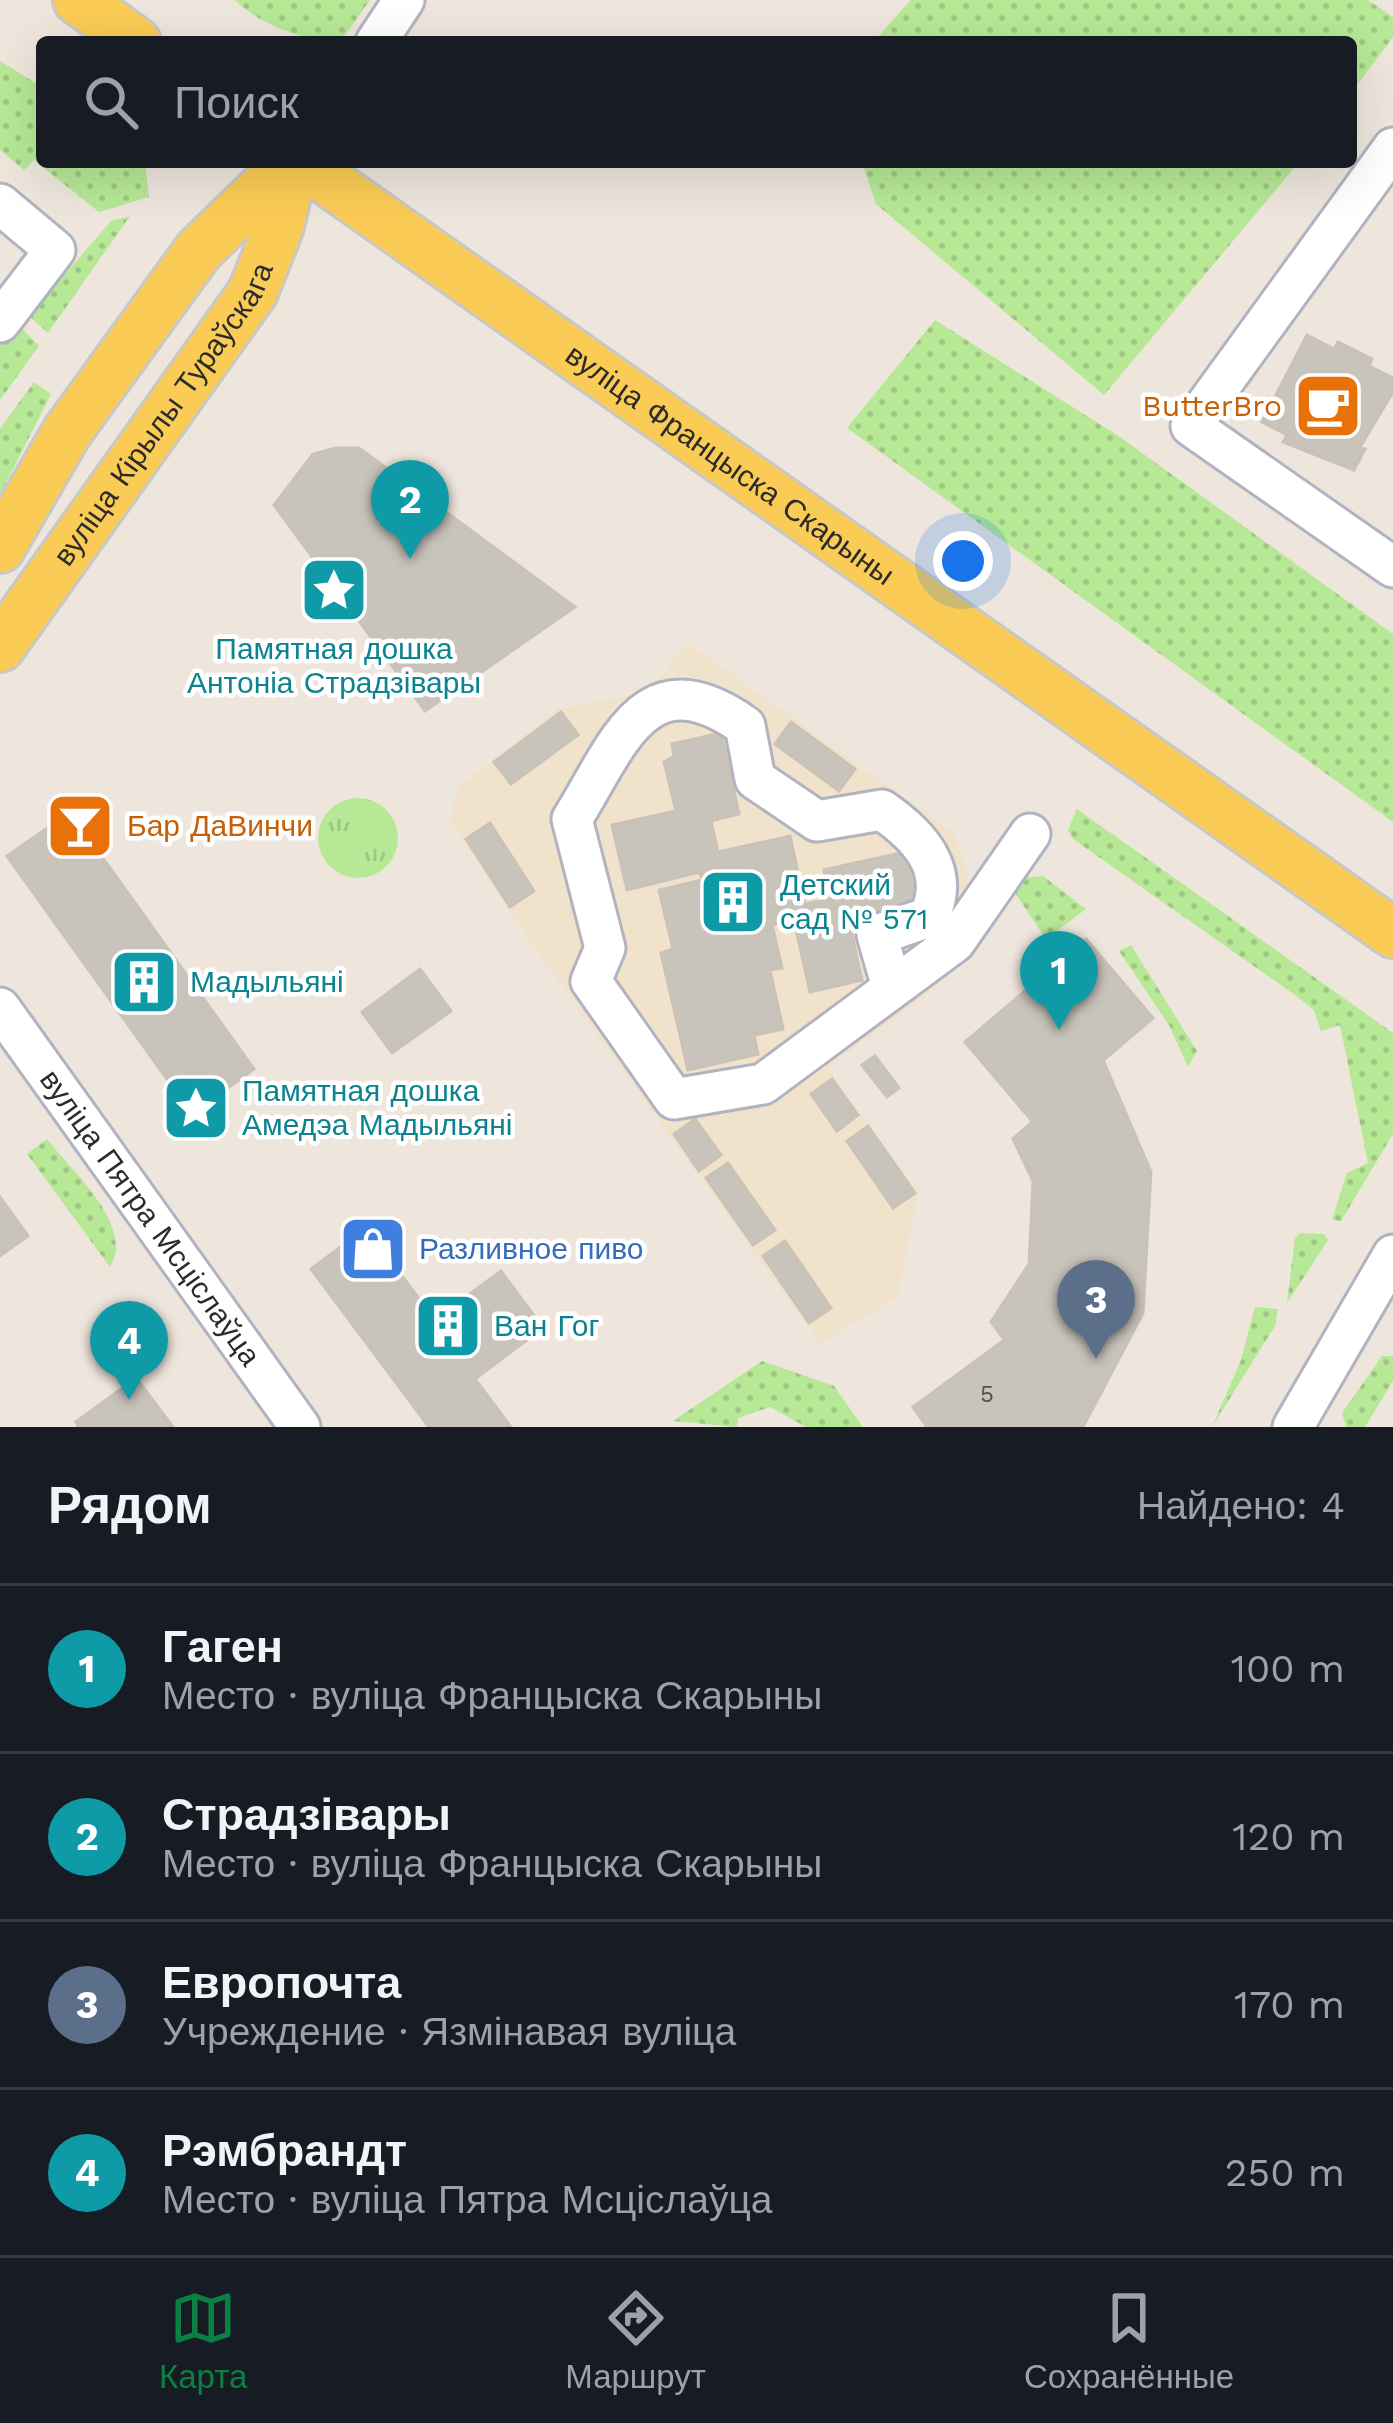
<!DOCTYPE html>
<html lang="ru">
<meta charset="utf-8">
<style>
body{margin:0;font-family:"Work Sans",sans-serif;background:#242831;color:#f1f3f6}
.you{position:absolute;left:963px;top:561px;width:42px;height:42px;margin:-30px;border:9px solid #fff;border-radius:50%;background:#1a73e8;box-shadow:0 0 0 18px #1a73e833}
.badge{display:grid;place-items:center;width:78px;height:78px;border-radius:50%;background:#0b8043;color:#fff;font-size:39px;font-weight:700}
.pin{position:absolute;translate:-50% -99px;filter:drop-shadow(0 3px 6px #0008)}
.pin::after{content:'';position:absolute;top:63px;width:42px;height:36px;background:inherit;clip-path:polygon(0 0,100% 0,50% 100%)}
.list{margin:0;padding:0;list-style:none}
h2{display:flex;justify-content:space-between;align-items:center;height:156px;margin:0;padding:0 48px;font-size:51px}
h2 small{font-size:39px;font-weight:400;color:#9ea1a6}
.list li{display:grid;grid-template-columns:78px 1fr auto;gap:36px;align-items:center;box-sizing:border-box;height:168px;padding:0 48px;border-top:3px solid #363941}
.list b{display:block;font-size:45px;white-space:nowrap}
.list p{margin:0;font-size:39px;white-space:nowrap;color:#9ea1a6}
.list em{font-size:39px;font-style:normal;color:#9ea1a6}
.icon{flex:none;width:66px;height:66px;fill:none;stroke:currentColor;stroke-width:2;stroke-linecap:round;stroke-linejoin:round}
.map{position:relative;flex:none;width:1393px;height:1427px;overflow:hidden}
.search{position:absolute;background:#171b24;box-shadow:0 12px 48px #0002;left:36px;right:36px;top:36px;height:132px;display:flex;align-items:center;gap:30px;box-sizing:border-box;padding:0 42px;border-radius:12px;color:#9ea1a6;font-size:45px}
.sheet{height:828px;background:#171b24}
nav{display:flex;justify-content:space-around;align-items:center;box-sizing:border-box;height:168px;border-top:3px solid #363941;background:#171b24;font-size:33px;color:#9ea1a6}
nav a{display:grid;justify-items:center;gap:6px}
nav .on{color:#0b8043}
.map>svg:first-child{display:block}
.education{fill:#f1e3cb}
.grass{fill:url(#grass-dots)}
.park{fill:url(#park-tufts)}
.building{fill:#c9c4bb;stroke:#cac2b6;stroke-width:3}
.lines{fill:none;stroke-linecap:round;stroke-linejoin:round}
.minor-casing{stroke:#b1b4c0;stroke-width:45}
.major-casing{stroke:#c8c8c8;stroke-width:54}
.minor{stroke:#fff;stroke-width:39}
.major{stroke:#facc55;stroke-width:48}
.labels{text-anchor:middle;stroke-width:9;stroke-linejoin:round;paint-order:stroke}
.number-label{font-size:24px;fill:#52514f}
.food-label{font-size:30px;fill:#c56008;stroke:#fff;text-anchor:end}
.street-label{font-size:30px;fill:#2b2b2b;stroke:#fff}
.culture-label{font-size:30px;fill:#0d838f;stroke:#fff;text-anchor:start}
.shop-label{font-size:30px;fill:#366cbe;stroke:#fff;text-anchor:start}
</style>
<div class="map">
<svg width="1393" height="1427" viewBox="0 0 1393 1427">
<defs>
<pattern id="grass-dots" width="8" height="8" patternUnits="userSpaceOnUse" patternTransform="scale(3)"><rect width="8" height="8" fill="#b6e896"/><path d="M2 2h.1M6 6h.1" fill="none" stroke="#9dc781" stroke-width="1.8" stroke-linecap="round"/></pattern>
<pattern id="park-tufts" width="24" height="20" patternUnits="userSpaceOnUse" patternTransform="scale(3)"><rect width="24" height="20" fill="#b6e896"/><path d="M3 7l-1-3M5 7V3M7 7l1-3M15 17l-1-3M17 17v-4M19 17l1-3" fill="none" stroke="#9dc781"/></pattern>
</defs>
<rect width="100%" height="100%" fill="#eee6dd"/>
<path class="education" d="M 687,642 L 955,834 L 971,884 L 940,932 L 911,953 L 935,989 L 828,1068 L 918,1192 L 898,1297 L 820,1344 L 527,938 L 449,820 L 459,786 L 558,709 L 650,691 Z"/>
<path class="grass" d="M 235,0 L 370,0 L 340,42 C 306,42 260,25 235,0 Z
M 911,0 L 1368,0 L 1393,17 L 1393,37 L 1351,93 L 1351,42 L 873,42 Z
M 0,61 L 42,87 L 42,162 L 145,162 L 149,197 L 99,212 L 34,160 L 24,170 L 0,150 Z
M 862,162 L 1299,162 L 1104,395 L 876,204 Z
M 130,216 L 48,333 L 29,316 L 111,221 Z
M 935,320 L 1120,437 L 1393,634 L 1393,822 L 847,428 Z
M 15,322 L 39,346 L 0,400 L 0,338 Z
M 34,382 L 51,394 L 0,495 L 0,429 Z
M 1077,809 L 1393,1033 L 1393,1134 L 1341,1221 L 1332,1220 L 1347,1173 L 1368,1163 L 1340,1025 L 1321,1031 L 1314,1010 L 1295,995 L 1073,839 L 1068,830 Z
M 1043,876 L 1086,909 L 1046,939 L 1013,890 L 1023,878 Z
M 1131,945 L 1197,1051 L 1188,1067 L 1169,1025 L 1119,951 Z
M 47,1139 C 71,1170 136,1227 110,1267 L 27,1154 Z
M 1300,1233 L 1324,1234 L 1328,1240 L 1287,1303 L 1295,1238 Z
M 1255,1307 L 1278,1309 L 1275,1326 L 1212,1427 L 1241,1360 Z
M 1382,1356 L 1393,1356 L 1393,1381 L 1365,1427 L 1346,1427 L 1342,1413 Z
M 762,1361 L 834,1386 L 863,1427 L 806,1427 L 770,1407 L 738,1418 L 737,1427 L 673,1421 Z"/>
<path class="park" d="M318 838a40 40 0 1 1 80 0a40 40 0 1 1-80 0Z"/>
<path class="building" d="M 1307,335 L 1334,349 L 1338,342 L 1372,359 L 1369,366 L 1393,378 L 1393,392 L 1360,447 L 1365,449 L 1354,470 L 1283,442 L 1287,435 L 1262,422 Z
M 336,448 L 359,448 L 575,607 L 425,711 L 274,505 L 313,454 Z
M 561,712 L 578,735 L 511,784 L 494,762 Z
M 791,722 L 855,769 L 839,791 L 775,744 Z
M 721,733 L 739,814 L 711,821 L 718,852 L 790,836 L 805,904 L 830,899 L 824,870 L 905,852 L 916,898 L 903,901 L 905,908 L 849,921 L 862,980 L 810,992 L 794,921 L 772,925 L 782,968 L 770,970 L 783,1029 L 754,1035 L 758,1054 L 688,1070 L 661,953 L 673,949 L 659,890 L 702,880 L 700,872 L 627,890 L 612,825 L 676,811 L 664,762 L 674,756 L 672,744 Z
M 70,812 L 254,1069 L 192,1114 L 7,856 Z
M 490,823 L 534,891 L 510,907 L 466,839 Z
M 1086,939 L 1153,1018 L 1032,1121 L 965,1042 Z
M 420,969 L 451,1011 L 392,1053 L 362,1012 Z
M 875,1056 L 899,1088 L 887,1097 L 862,1065 Z
M 1103,1060 L 1151,1172 L 1143,1313 L 1083,1427 L 1069,1427 L 991,1322 L 1029,1264 L 1033,1181 L 1013,1139 Z
M 832,1079 L 858,1115 L 837,1131 L 811,1094 Z
M 695,1119 L 721,1155 L 699,1171 L 674,1134 Z
M 868,1126 L 915,1193 L 893,1208 L 847,1141 Z
M 728,1163 L 775,1230 L 753,1245 L 706,1178 Z
M 0,1197 L 28,1236 L 0,1256 Z
M 366,1228 L 426,1308 L 420,1312 L 429,1324 L 501,1271 L 543,1328 L 475,1379 L 511,1427 L 429,1427 L 311,1269 Z
M 785,1241 L 831,1308 L 809,1323 L 763,1256 Z
M 1004,1340 L 1069,1427 L 927,1427 L 913,1407 Z
M 136,1378 L 173,1427 L 79,1427 L 76,1422 Z"/>
<g class="lines">
<defs>
<g id="minor">
<path d="M 376,42 L 404,0"/>
<path d="M 1393,148 L 1191,426 L 1393,567"/>
<path d="M 0,204 L 55,250 L 0,322"/>
<path d="M 892,987 L 877,935 L 929,917 C 952,869 918,835 882,810 L 817,821 L 755,779 L 745,726 C 645,655 619,744 572,819 L 605,948 L 591,981 L 674,1099 L 763,1084 L 955,942 L 1030,834"/>
<path id="s1" d="M 0,1008 L 300,1427"/>
<path d="M 1293,1427 L 1393,1255"/>
</g>
<g id="major">
<path d="M 78,0 L 136,42"/>
<path id="s2" d="M 301,162 L 1393,933"/>
<path d="M 0,548 L 67,432 L 199,250 L 290,162"/>
<path id="s3" d="M 0,647 L 253,292 L 279,226 L 294,162"/>
</g>
</defs>
<use href="#minor" class="minor-casing"/>
<use href="#major" class="major-casing"/>
<use href="#minor" class="minor"/>
<use href="#major" class="major"/>
</g>
<defs>
<symbol id="cafe-square" viewBox="-11 -11 22 22"><rect x="-9" y="-9" width="18" height="18" rx="4" fill="#e8710a" stroke="#fff"/><path d="M-5.5-4.5H6V0H3Q3 3.5 0 3.5H-2.5Q-5.5 3.5-5.5 0ZM3-3.2v2h1.7v-2ZM-6 4.5H4V6H-6Z" fill="#fff"/></symbol>
<symbol id="sight-square" viewBox="-11 -11 22 22"><rect x="-9" y="-9" width="18" height="18" rx="4" fill="#0f9aa8" stroke="#fff"/><path d="M0-6L1.8-2.2L6-1.7L2.9 1.2L3.7 5.4L0 3.3L-3.7 5.4L-2.9 1.2L-6-1.7L-1.8-2.2Z" fill="#fff"/></symbol>
<symbol id="bar-square" viewBox="-11 -11 22 22"><rect x="-9" y="-9" width="18" height="18" rx="4" fill="#e8710a" stroke="#fff"/><path d="M-6-5H6L.8 .8V4.5H3.5V6h-7V4.5H-.8V.8Z" fill="#fff"/></symbol>
<symbol id="building-square" viewBox="-11 -11 22 22"><rect x="-9" y="-9" width="18" height="18" rx="4" fill="#0f9aa8" stroke="#fff"/><path d="M-4-6H4V6H1V3H-1V6H-4ZM-2.5-4.3h1.7v1.8h-1.7ZM.8-4.3h1.7v1.8H.8ZM-2.5-1h1.7V.8h-1.7ZM.8-1h1.7V.8H.8Z" fill="#fff"/></symbol>
<symbol id="shop-square" viewBox="-11 -11 22 22"><rect x="-9" y="-9" width="18" height="18" rx="4" fill="#3f7fe0" stroke="#fff"/><path d="M-5-2.5h2.3a2.7 3.5 0 0 1 5.4 0H5L5.5 6h-11ZM-1.5-2.5h3a1.5 2.3 0 0 0-3 0Z" fill="#fff"/></symbol>
</defs>
<g fill-rule="evenodd">
<use href="#cafe-square" x="1290" y="368" width="76" height="76"/>
<use href="#sight-square" x="296" y="552" width="76" height="76"/>
<use href="#bar-square" x="42" y="788" width="76" height="76"/>
<use href="#building-square" x="695" y="864" width="76" height="76"/>
<use href="#building-square" x="106" y="944" width="76" height="76"/>
<use href="#sight-square" x="158" y="1070" width="76" height="76"/>
<use href="#shop-square" x="335" y="1211" width="76" height="76"/>
<use href="#building-square" x="410" y="1288" width="76" height="76"/>
</g>
<g class="labels">
<g class="number-label">
<text x="987" y="1402">5</text>
</g>
<g class="food-label">
<text x="1282" y="416">ButterBro</text>
<text x="127" y="836" text-anchor="start">Бар ДаВинчи</text>
</g>
<g class="street-label">
<text dy="10" stroke="none"><textPath href="#s3" startOffset="285">вуліца Кірылы Тураўскага</textPath></text>
<text dy="10" stroke="none"><textPath href="#s2" startOffset="525">вуліца Францыска Скарыны</textPath></text>
<text dy="10" stroke="none"><textPath href="#s1" startOffset="258">вуліца Пятра Мсціслаўца</textPath></text>
</g>
<g class="culture-label">
<text x="334" y="659" text-anchor="middle">Памятная дошка<tspan x="334" dy="34">Антоніа Страдзівары</tspan></text>
<text x="780" y="895">Детский<tspan x="780" dy="34">сад № 571</tspan></text>
<text x="190" y="992">Мадыльяні</text>
<text x="242" y="1101">Памятная дошка<tspan x="242" dy="34">Амедэа Мадыльяні</tspan></text>
<text x="494" y="1336">Ван Гог</text>
</g>
<g class="shop-label">
<text x="419" y="1259">Разливное пиво</text>
</g>
</g>
</svg>
<div class="you"></div>
<div class="pin badge" style="left:1059px;top:1030px;background:#0f9aa8">1</div>
<div class="pin badge" style="left:410px;top:559px;background:#0f9aa8">2</div>
<div class="pin badge" style="left:1096px;top:1359px;background:#5c6f8a">3</div>
<div class="pin badge" style="left:129px;top:1400px;background:#0f9aa8">4</div>
<div class="search"><svg class="icon" aria-label="search" viewBox="0 0 24 24"><circle cx="10" cy="10" r="6"/><path d="M15 15l6 6"/></svg>Поиск</div>
</div>
<section class="sheet">
<h2>Рядом<small>Найдено: 4</small></h2>
<ul class="list">
<li><span class="badge" style="background:#0f9aa8">1</span><div><b>Гаген</b><p>Место · вуліца Францыска Скарыны</p></div><em>100 m</em></li>
<li><span class="badge" style="background:#0f9aa8">2</span><div><b>Страдзівары</b><p>Место · вуліца Францыска Скарыны</p></div><em>120 m</em></li>
<li><span class="badge" style="background:#5c6f8a">3</span><div><b>Европочта</b><p>Учреждение · Язмінавая вуліца</p></div><em>170 m</em></li>
<li><span class="badge" style="background:#0f9aa8">4</span><div><b>Рэмбрандт</b><p>Место · вуліца Пятра Мсціслаўца</p></div><em>250 m</em></li>
</ul>
</section>
<nav>
<a class="on"><svg class="icon" aria-label="map" viewBox="0 0 24 24"><path d="M3 6l6-2 6 2 6-2v14l-6 2-6-2-6 2zM9 4v14M15 6v14"/></svg>Карта</a>
<a><svg class="icon" aria-label="directions" viewBox="0 0 24 24"><path d="M12 3l9 9-9 9-9-9zM9 14v-3h6M13 9l2 2-2 2"/></svg>Маршрут</a>
<a><svg class="icon" aria-label="saved" viewBox="0 0 24 24"><path d="M7 4h10v16l-5-4-5 4z"/></svg>Сохранённые</a>
</nav>
